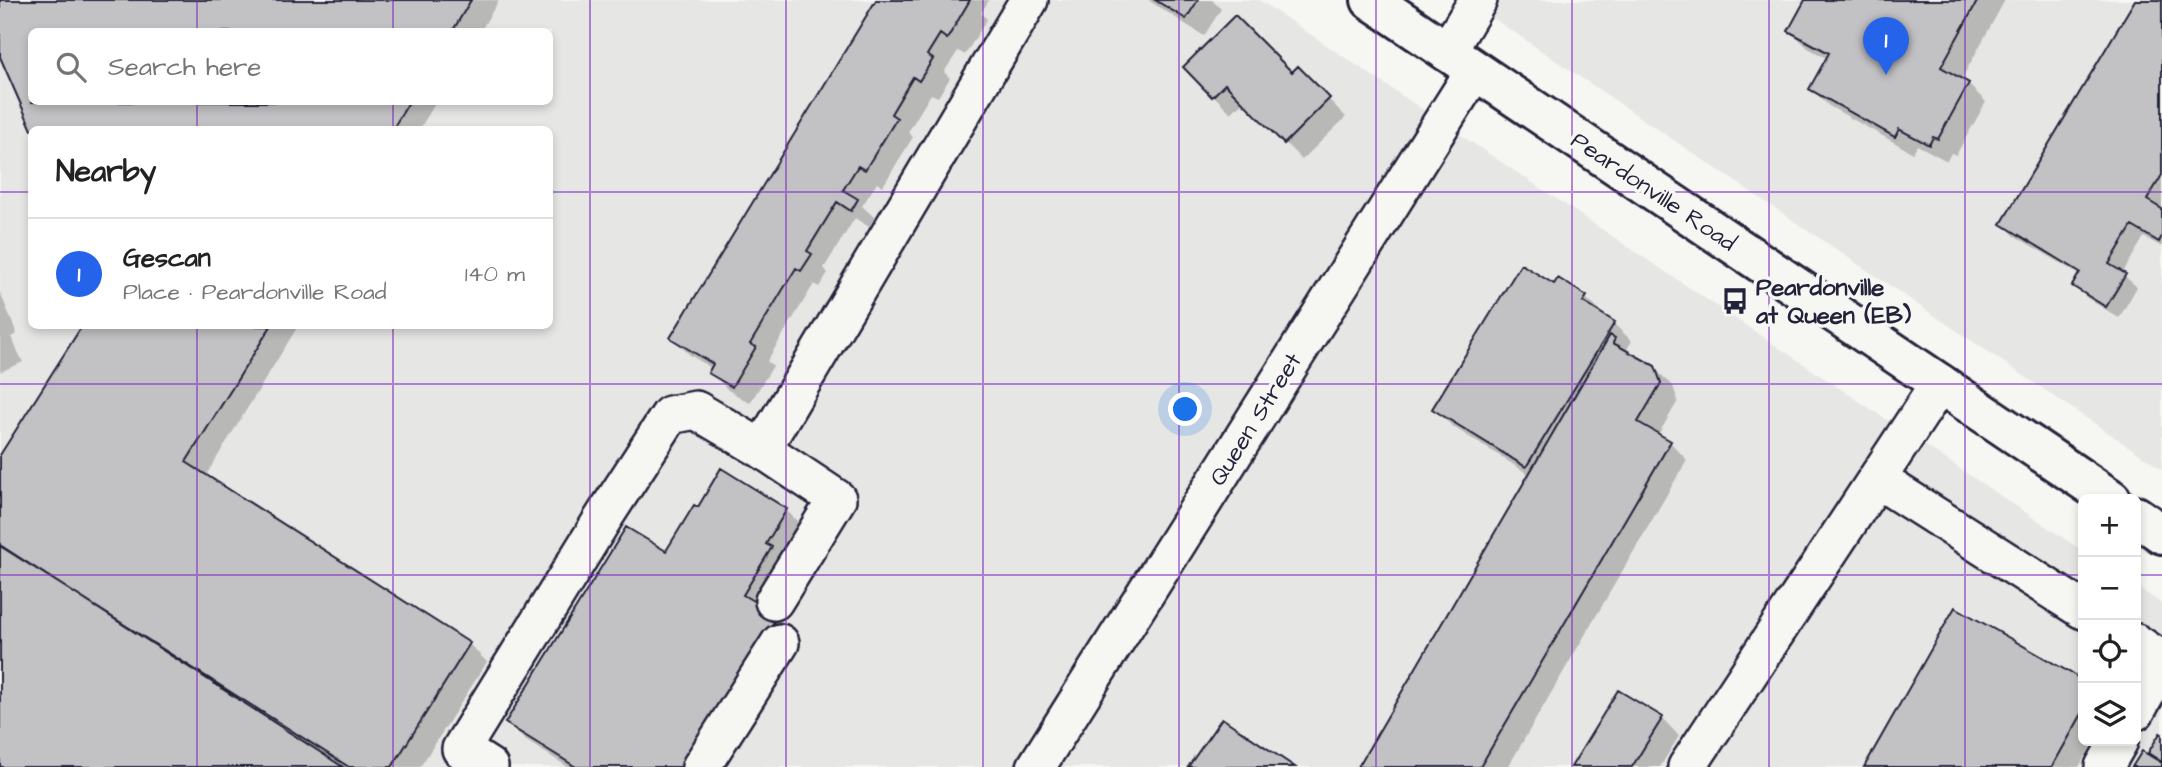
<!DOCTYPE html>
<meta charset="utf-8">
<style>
body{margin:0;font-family:"Architects Daughter",sans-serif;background:#f2f2f2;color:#222}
.controls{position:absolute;right:21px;bottom:21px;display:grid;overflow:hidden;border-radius:10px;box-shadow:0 4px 10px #0003}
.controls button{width:63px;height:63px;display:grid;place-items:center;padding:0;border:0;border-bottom:2px solid #e0e0e0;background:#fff;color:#222;font:35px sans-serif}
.you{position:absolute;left:1186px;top:410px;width:24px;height:24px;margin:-18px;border:5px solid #fff;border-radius:50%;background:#1a73e8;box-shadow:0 0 0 10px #1a73e833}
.badge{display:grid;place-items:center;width:46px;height:46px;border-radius:50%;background:#2563eb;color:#fff;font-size:23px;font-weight:700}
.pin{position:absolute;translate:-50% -58px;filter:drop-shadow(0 2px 4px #0008)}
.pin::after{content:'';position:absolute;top:37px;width:24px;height:21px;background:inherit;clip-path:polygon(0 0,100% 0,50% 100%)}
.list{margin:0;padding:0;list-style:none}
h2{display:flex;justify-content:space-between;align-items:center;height:91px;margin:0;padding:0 28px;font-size:30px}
h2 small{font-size:23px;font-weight:400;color:#767676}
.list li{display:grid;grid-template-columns:46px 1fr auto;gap:21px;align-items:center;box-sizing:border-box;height:112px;padding:0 28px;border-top:2px solid #e0e0e0}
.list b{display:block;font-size:26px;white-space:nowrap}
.list p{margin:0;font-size:23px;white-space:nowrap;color:#767676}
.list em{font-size:23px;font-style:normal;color:#767676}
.icon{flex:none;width:38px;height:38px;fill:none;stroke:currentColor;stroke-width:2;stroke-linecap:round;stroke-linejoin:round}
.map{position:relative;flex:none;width:2162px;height:767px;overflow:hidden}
.search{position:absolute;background:#fff;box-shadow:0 4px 10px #0003;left:28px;top:28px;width:525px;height:77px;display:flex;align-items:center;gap:18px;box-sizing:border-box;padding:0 24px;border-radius:10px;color:#767676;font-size:26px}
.panel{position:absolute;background:#fff;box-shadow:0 4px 10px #0003;left:28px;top:126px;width:525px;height:203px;border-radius:10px}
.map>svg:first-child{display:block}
.built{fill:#e6e6e4;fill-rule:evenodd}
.shadow{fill:#0003}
.building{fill:#c2c2c4;stroke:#22223b;stroke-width:2}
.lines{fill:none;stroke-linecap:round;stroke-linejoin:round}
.minor-casing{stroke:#22223b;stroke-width:42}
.major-casing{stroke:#22223b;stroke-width:44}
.minor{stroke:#f6f6f2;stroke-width:37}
.major{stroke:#f6f6f2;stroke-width:38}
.grid{fill:none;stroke:#7b2cbf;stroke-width:2;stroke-opacity:0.55}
.labels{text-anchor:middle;stroke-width:7;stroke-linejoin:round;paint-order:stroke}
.street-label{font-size:24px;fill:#22223b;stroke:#f6f6f2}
.poi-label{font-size:24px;font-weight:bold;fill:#22223b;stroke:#f6f6f2;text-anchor:start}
</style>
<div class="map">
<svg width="2162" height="767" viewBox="0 0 2162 767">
<rect width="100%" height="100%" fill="#f6f6f2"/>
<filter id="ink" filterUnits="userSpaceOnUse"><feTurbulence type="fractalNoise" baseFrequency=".0143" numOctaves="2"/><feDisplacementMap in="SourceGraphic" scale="14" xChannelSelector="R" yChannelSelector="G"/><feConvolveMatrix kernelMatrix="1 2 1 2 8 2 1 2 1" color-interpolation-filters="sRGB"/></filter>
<g filter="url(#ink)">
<path class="built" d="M 0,0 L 1259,0 L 2083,551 L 2083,741 L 2136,741 L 2136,586 L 2162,604 L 2162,767 L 0,767 ZM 32,32 L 550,32 L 550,102 L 32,102 ZM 32,130 L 550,130 L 550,326 L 32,326 Z
M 1466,0 L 2162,0 L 2162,469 Z"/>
<path class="shadow" d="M 0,0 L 499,0 L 480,32 L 32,32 L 32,102 L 436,102 L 419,130 L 34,130 L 0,53 Z
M 877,0 L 989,0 L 981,13 L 987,19 L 965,55 L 958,51 L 944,72 L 950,78 L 938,97 L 931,94 L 908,132 L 913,137 L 883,186 L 877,183 L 862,206 L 875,218 L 869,227 L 855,218 L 824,268 L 828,273 L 819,287 L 814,284 L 767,361 L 773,366 L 750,403 L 728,390 L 711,372 L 713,369 L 690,355 L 672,338 Z
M 1148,0 L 1212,0 L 1221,9 L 1204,36 Z
M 1807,0 L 2005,0 L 1961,80 L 1968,84 L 1986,102 L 1956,155 L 1951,153 L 1947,161 L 1917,145 L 1913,153 L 1829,106 L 1811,89 L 1828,59 L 1808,48 L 1790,30 Z
M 2138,0 L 2162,0 L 2162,208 L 2160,210 L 2162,211 L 2162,247 L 2144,237 L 2122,274 L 2137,287 L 2119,318 L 2087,298 L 2075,285 L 2081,275 L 2015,236 L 2003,224 Z
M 1185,67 L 1292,75 L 1298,68 L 1346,117 L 1302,160 L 1244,101 L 1231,113 Z
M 1554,286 L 1586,298 L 1632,341 L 1625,352 L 1654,368 L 1673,386 L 1678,401 L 1658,435 L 1670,442 L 1687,460 L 1508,767 L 1360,767 L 1530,475 L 1452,426 L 1434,409 Z
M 0,292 L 17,334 L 11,337 L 23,362 L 0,372 Z
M 84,326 L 298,326 L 205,477 L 469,644 L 487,662 L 420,767 L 0,767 L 0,458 Z
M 721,470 L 786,510 L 804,528 L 777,617 L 795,634 L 713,767 L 568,767 L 525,740 L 507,723 L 666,554 L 698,509 Z
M 1955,609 L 2083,682 L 2083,741 L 2094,741 L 2079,767 L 1866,767 Z
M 1662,718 L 1679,736 L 1660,767 L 1573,767 Z"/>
<path class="building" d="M 0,0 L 471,0 L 452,32 L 32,32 L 32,102 L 409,102 L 392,130 L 32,130 L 0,57 Z
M 876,0 L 970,0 L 947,39 L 940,34 L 927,55 L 933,59 L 919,81 L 913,77 L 891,114 L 897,118 L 865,170 L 858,166 L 843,190 L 858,199 L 851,211 L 837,202 L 807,251 L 812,254 L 801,271 L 796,268 L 750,344 L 756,347 L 732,387 L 708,373 L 713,364 L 670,338 Z
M 1155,0 L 1198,0 L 1186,19 Z
M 1805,0 L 1978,0 L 1941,67 L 1969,83 L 1938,139 L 1933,137 L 1929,145 L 1899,129 L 1895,137 L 1809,89 L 1829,53 L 1788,31 Z
M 2135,0 L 2162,0 L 2162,175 L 2147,200 L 2162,209 L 2162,236 L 2159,242 L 2132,226 L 2109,264 L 2126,274 L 2106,307 L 2072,286 L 2080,272 L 2001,224 Z
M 1235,15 L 1292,72 L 1298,66 L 1330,98 L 1284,144 L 1225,84 L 1212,97 L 1183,67 Z
M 1521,264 L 1554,284 L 1558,278 L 1587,296 L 1583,302 L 1615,322 L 1526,467 L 1432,409 Z
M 82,326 L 271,326 L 186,462 L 470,643 L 392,767 L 349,767 L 0,546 L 0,455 Z
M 1610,335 L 1615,338 L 1613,343 L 1655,366 L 1661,383 L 1638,422 L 1671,441 L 1553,643 L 1480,767 L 1358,767 Z
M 721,468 L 787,509 L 766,544 L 772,547 L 743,595 L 778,615 L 685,767 L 576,767 L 505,723 L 626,527 L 666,551 L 694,505 L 698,507 Z
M 0,545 L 343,767 L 0,767 Z
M 1955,607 L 2083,680 L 2083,712 L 2052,767 L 1864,767 Z
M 1618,690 L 1663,717 L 1632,767 L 1571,767 Z
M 1222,718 L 1295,767 L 1188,767 Z
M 2160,733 L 2162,734 L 2162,762 L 2148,753 Z
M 2142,751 L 2162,763 L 2162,767 L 2132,767 Z"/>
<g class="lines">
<defs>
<path id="minor" d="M 1447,52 L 1478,0
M 762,449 L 837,499 L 774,601
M 1877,479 L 2083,610
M 2136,643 L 2162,660
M 2136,711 L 2162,665
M 489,767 L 461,749 L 604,517 L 670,415 L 696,410 L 762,449 L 1029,0
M 701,767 L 780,643
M 1036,767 L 1475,70
M 1687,767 L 1940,383
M 2104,767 L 2119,741"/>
<path id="major" d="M 1371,0 L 2111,499
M 2136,516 L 2162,534"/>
</defs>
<use href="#minor" class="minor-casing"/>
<use href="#major" class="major-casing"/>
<use href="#minor" class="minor"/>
<use href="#major" class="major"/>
</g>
</g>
<path class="grid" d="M 197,0 L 197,32M 393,0 L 393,32M 590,0 L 590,767M 786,0 L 786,767M 983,0 L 983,767M 1179,0 L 1179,767M 1376,0 L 1376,767M 1572,0 L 1572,767M 1769,0 L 1769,767M 1965,0 L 1965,767M 197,102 L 197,130M 393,102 L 393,130M 0,192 L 32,192M 550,192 L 2162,192M 197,326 L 197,767M 393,326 L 393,767M 0,384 L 2162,384M 0,575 L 2083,575M 2136,575 L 2162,575"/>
<defs>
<symbol id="bus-bare" viewBox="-9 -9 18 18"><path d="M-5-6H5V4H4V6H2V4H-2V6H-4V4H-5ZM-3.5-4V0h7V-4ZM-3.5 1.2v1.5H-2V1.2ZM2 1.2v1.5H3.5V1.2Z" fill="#22223b" stroke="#f6f6f2" stroke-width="2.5" paint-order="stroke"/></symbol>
</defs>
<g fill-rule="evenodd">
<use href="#bus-bare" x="1716" y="282" width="38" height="38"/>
</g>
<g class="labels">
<g class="street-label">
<text transform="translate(1654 191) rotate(34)" y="8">Peardonville Road</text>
<text transform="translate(1255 419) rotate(-58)" y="8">Queen Street</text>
</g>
<g class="poi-label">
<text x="1756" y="295">Peardonville<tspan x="1756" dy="28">at Queen (EB)</tspan></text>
</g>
</g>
</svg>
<div class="controls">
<button>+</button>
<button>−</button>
<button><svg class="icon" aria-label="locate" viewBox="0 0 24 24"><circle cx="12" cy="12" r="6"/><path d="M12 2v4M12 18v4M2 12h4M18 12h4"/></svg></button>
<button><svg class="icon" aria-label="layers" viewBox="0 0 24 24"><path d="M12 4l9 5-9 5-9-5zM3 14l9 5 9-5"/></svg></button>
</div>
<div class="you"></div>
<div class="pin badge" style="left:1886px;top:75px">1</div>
<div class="search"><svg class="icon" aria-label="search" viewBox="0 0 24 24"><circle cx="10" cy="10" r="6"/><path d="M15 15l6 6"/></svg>Search here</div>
<section class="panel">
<h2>Nearby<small></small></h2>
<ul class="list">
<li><span class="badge">1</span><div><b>Gescan</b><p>Place · Peardonville Road</p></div><em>140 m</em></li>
</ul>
</section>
</div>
